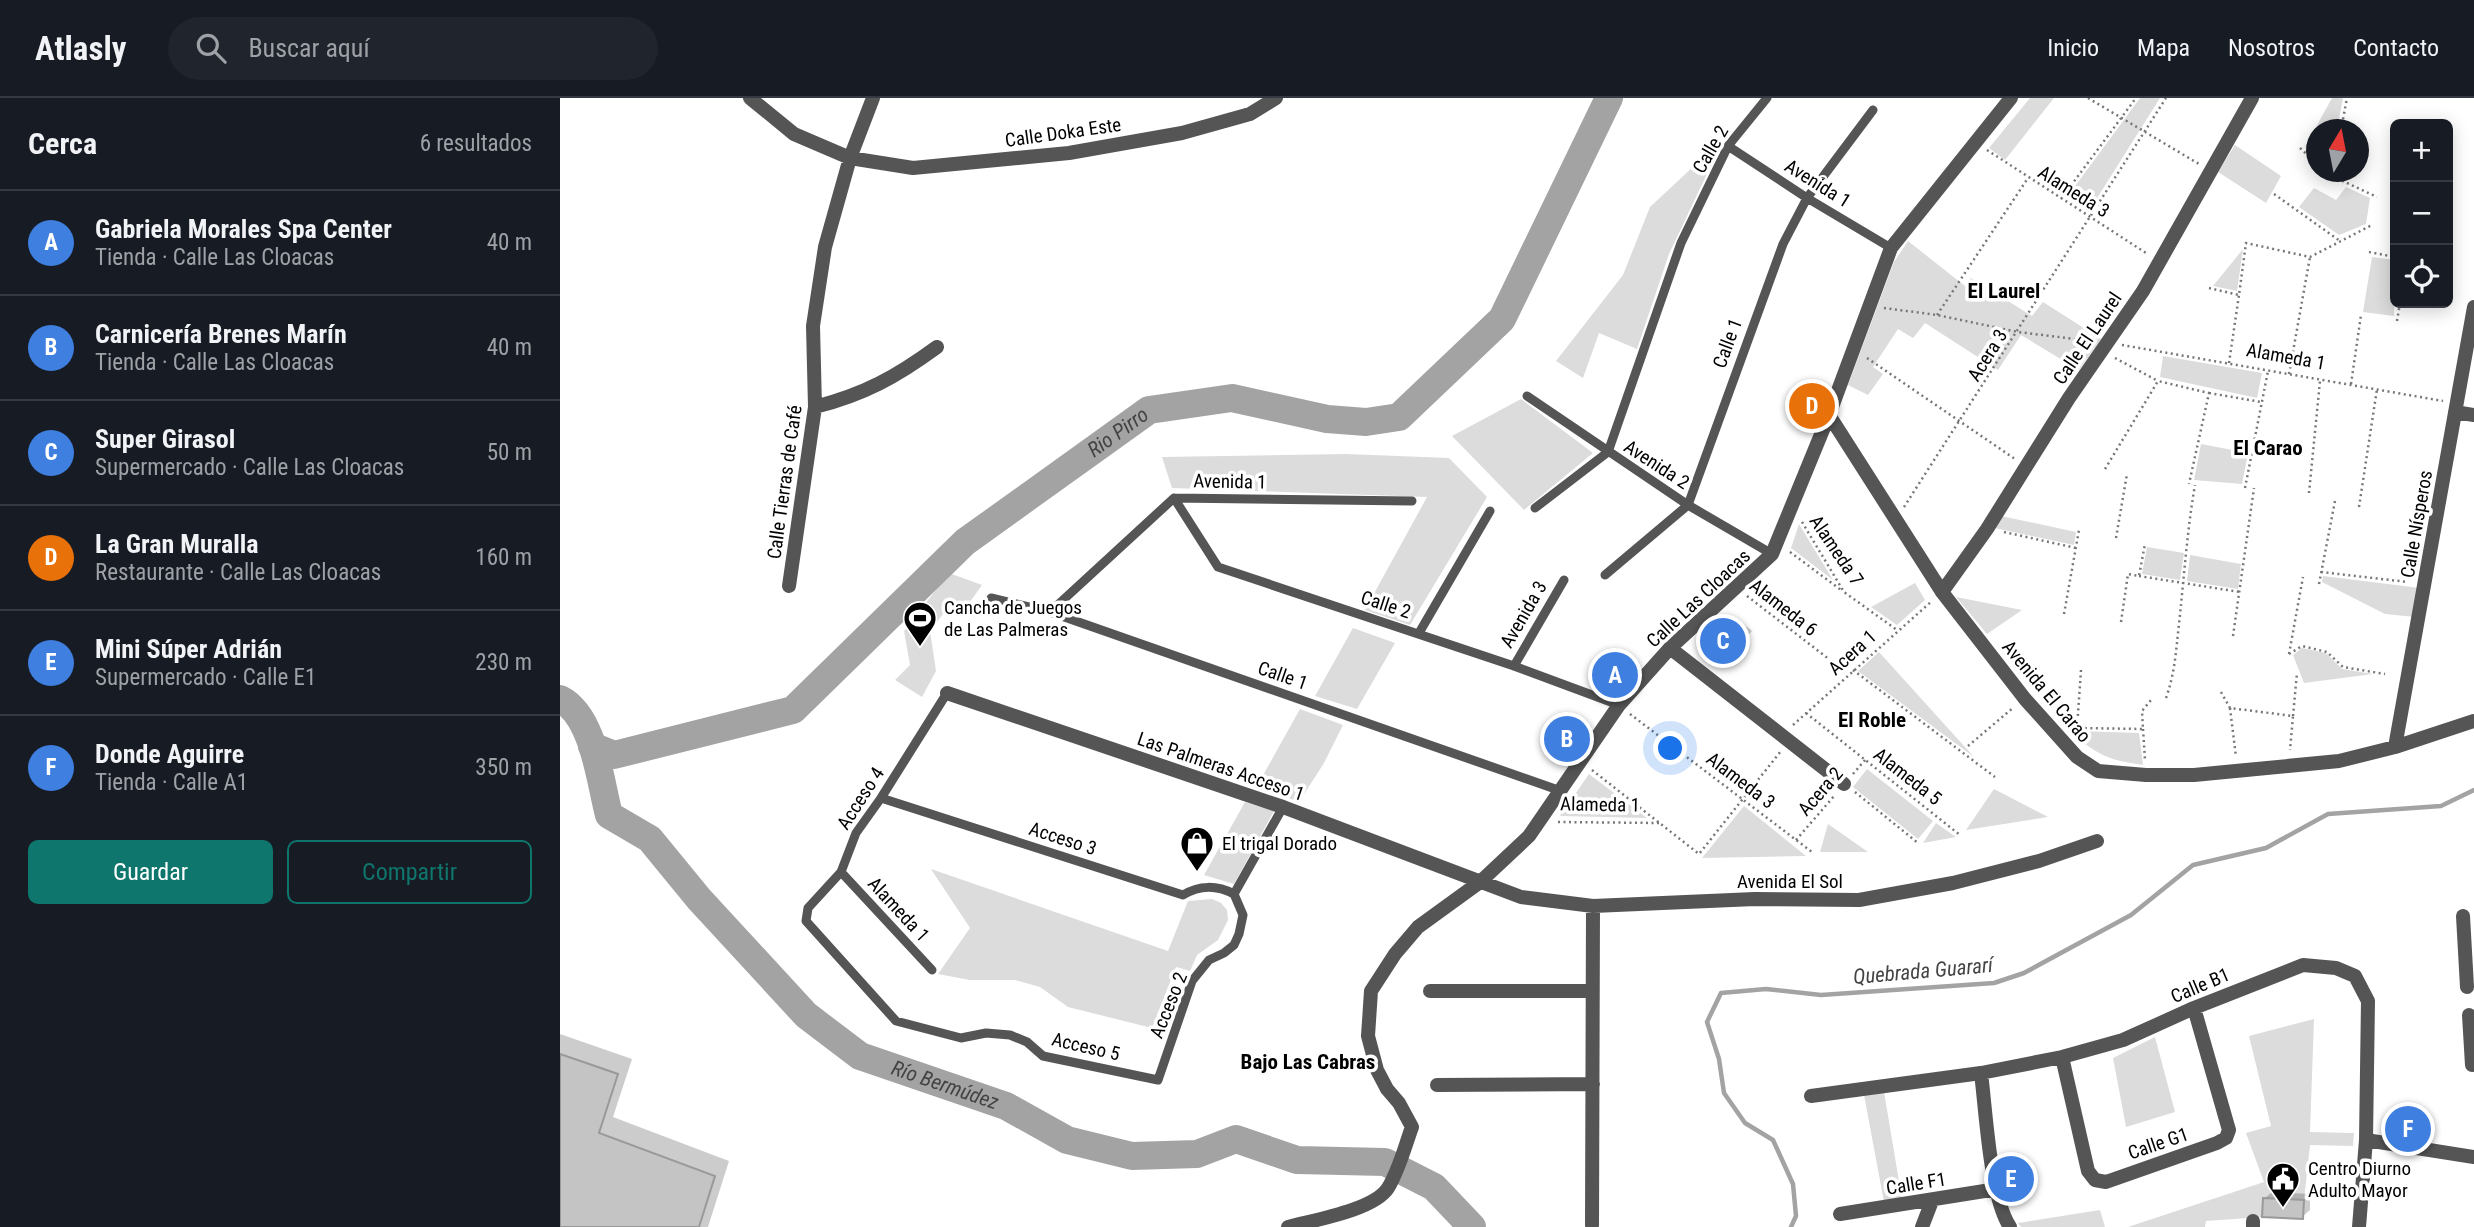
<!DOCTYPE html>
<html lang="es">
<meta charset="utf-8">
<style>
body{margin:0;font-family:"Roboto Condensed",sans-serif;background:#20242c;color:#f1f3f6}
.controls{position:absolute;right:21px;top:21px;display:grid;overflow:hidden;border-radius:10px;box-shadow:0 4px 18px #0003}
.controls button{width:63px;height:63px;display:grid;place-items:center;padding:0;border:0;border-bottom:2px solid #363941;background:#171b24;color:#f1f3f6;font:35px sans-serif}
.compass{position:absolute;left:1746px;top:21px;width:63px;height:63px;border-radius:50%;background:#171b24;box-shadow:0 4px 18px #0003;rotate:10deg}
.you{position:absolute;left:1111px;top:651px;width:24px;height:24px;margin:-18px;border:5px solid #fff;border-radius:50%;background:#1a73e8;box-shadow:0 0 0 10px #1a73e833}
.badge{display:grid;place-items:center;width:46px;height:46px;border-radius:50%;background:#0f766e;color:#fff;font-size:23px;font-weight:700}
.pin{position:absolute;translate:-50% -50%;border:4px solid #fff;box-shadow:0 2px 7px #0006}
.list{margin:0;padding:0;list-style:none}
h2{display:flex;justify-content:space-between;align-items:center;height:91px;margin:0;padding:0 28px;font-size:30px}
h2 small{font-size:23px;font-weight:400;color:#9ea1a6}
.list li{display:grid;grid-template-columns:46px 1fr auto;gap:21px;align-items:center;box-sizing:border-box;height:105px;padding:0 28px;border-top:2px solid #363941}
.list b{display:block;font-size:26px;white-space:nowrap}
.list p{margin:0;font-size:23px;white-space:nowrap;color:#9ea1a6}
.list em{font-size:23px;font-style:normal;color:#9ea1a6}
.actions{display:flex;gap:14px;padding:21px 28px}
.actions a{flex:1;padding:16px 0;border:2px solid #0f766e;border-radius:10px;text-align:center;font-size:24px;color:#0f766e}
.actions .main{background:#0f766e;color:#fff}
.icon{flex:none;width:38px;height:38px;fill:none;stroke:currentColor;stroke-width:2;stroke-linecap:round;stroke-linejoin:round}
.map{position:relative;flex:none;width:1914px;height:1129px;overflow:hidden}
header{display:flex;align-items:center;gap:42px;box-sizing:border-box;height:98px;padding:0 35px;background:#171b24;border-bottom:2px solid #363941}
header strong{font-size:33px}
nav{display:flex;gap:38px;margin-inline-start:auto;font-size:24px}
.search{width:490px;height:63px;background:#20242c;display:flex;align-items:center;gap:18px;box-sizing:border-box;padding:0 24px;border-radius:38px;color:#9ea1a6;font-size:26px}
main{display:flex}
aside{flex:1;background:#171b24}
.map>svg:first-child{display:block}
.green{fill:#dcdcdc}
.shadow{fill:#0003}
.lines{fill:none;stroke-linecap:round;stroke-linejoin:round}
.stream{stroke:#a3a3a3;stroke-width:4.5}
.river{stroke:#a3a3a3;stroke-width:28}
.building{fill:#c4c4c4;stroke:#999;stroke-width:2}
.path{stroke:#777;stroke-width:2.5;stroke-dasharray:2 3.5;stroke-linecap:butt}
.lane{stroke:#555;stroke-width:9}
.street{stroke:#555;stroke-width:14}
.labels{text-anchor:middle;stroke-width:7;stroke-linejoin:round;paint-order:stroke}
.street-label{font-size:19px;fill:#000;stroke:#fff}
.poi-label{font-size:19px;fill:#000;stroke:#fff;text-anchor:start}
.neighbourhood-label{font-size:21px;font-weight:bold;fill:#000;stroke:#fff}
.water-label{font-size:21px;font-style:italic;fill:#444;stroke:#fff}
</style>
<header>
<strong>Atlasly</strong>
<div class="search"><svg class="icon" aria-label="search" viewBox="0 0 24 24"><circle cx="10" cy="10" r="6"/><path d="M15 15l6 6"/></svg>Buscar aquí</div>
<nav><a>Inicio</a><a>Mapa</a><a>Nosotros</a><a>Contacto</a></nav>
</header>
<main>
<aside>
<h2>Cerca<small>6 resultados</small></h2>
<ul class="list">
<li><span class="badge" style="background:#3f7fe0">A</span><div><b>Gabriela Morales Spa Center</b><p>Tienda · Calle Las Cloacas</p></div><em>40 m</em></li>
<li><span class="badge" style="background:#3f7fe0">B</span><div><b>Carnicería Brenes Marín</b><p>Tienda · Calle Las Cloacas</p></div><em>40 m</em></li>
<li><span class="badge" style="background:#3f7fe0">C</span><div><b>Super Girasol</b><p>Supermercado · Calle Las Cloacas</p></div><em>50 m</em></li>
<li><span class="badge" style="background:#e8710a">D</span><div><b>La Gran Muralla</b><p>Restaurante · Calle Las Cloacas</p></div><em>160 m</em></li>
<li><span class="badge" style="background:#3f7fe0">E</span><div><b>Mini Súper Adrián</b><p>Supermercado · Calle E1</p></div><em>230 m</em></li>
<li><span class="badge" style="background:#3f7fe0">F</span><div><b>Donde Aguirre</b><p>Tienda · Calle A1</p></div><em>350 m</em></li>
</ul>
<div class="actions"><a class="main">Guardar</a><a>Compartir</a></div>
</aside>
<div class="map">
<svg width="1914" height="1129" viewBox="0 0 1914 1129">
<rect width="100%" height="100%" fill="#fff"/>
<path class="green" d="M 1470,0 L 1494,0 L 1445,62 L 1429,50 Z
M 1580,0 L 1600,0 L 1529,113 L 1507,99 Z
M 1772,0 L 1783,0 L 1777,31 L 1756,32 L 1756,59 L 1745,49 Z
M 1164,40 L 1109,156 L 1077,251 L 1039,235 L 1023,280 L 996,263 L 1063,177 L 1090,109 Z
M 1675,47 L 1721,78 L 1706,105 L 1658,74 Z
M 1786,89 L 1810,100 L 1806,126 L 1779,137 L 1739,109 L 1754,90 L 1776,102 Z
M 1348,143 L 1405,188 L 1411,180 L 1472,218 L 1483,204 L 1541,241 L 1519,272 L 1461,237 L 1438,272 L 1365,225 L 1353,240 L 1338,231 L 1313,269 L 1323,276 L 1308,297 L 1288,287 L 1334,164 Z
M 1683,151 L 1677,193 L 1653,188 Z
M 1812,159 L 1835,162 L 1834,218 L 1803,214 Z
M 1603,258 L 1702,275 L 1697,300 L 1600,279 Z
M 961,301 L 1033,355 L 964,412 L 892,338 Z
M 1641,346 L 1688,355 L 1682,386 L 1634,382 Z
M 786,356 L 889,360 L 927,399 L 850,527 L 805,512 L 867,399 L 612,390 L 602,359 Z
M 1441,418 L 1516,434 L 1514,447 L 1435,430 Z
M 1239,426 L 1273,482 L 1231,450 Z
M 1587,449 L 1624,455 L 1620,482 L 1582,476 Z
M 1630,457 L 1681,466 L 1678,491 L 1627,483 Z
M 389,475 L 422,487 L 405,511 L 389,508 L 370,533 L 376,573 L 362,599 L 335,582 L 350,567 L 344,533 Z
M 1763,478 L 1860,490 L 1855,519 L 1825,516 L 1762,484 Z
M 1355,485 L 1365,502 L 1337,527 L 1311,509 Z
M 1396,499 L 1462,512 L 1427,536 Z
M 793,530 L 835,545 L 797,611 L 755,598 Z
M 1742,550 L 1766,555 L 1782,571 L 1813,576 L 1744,585 L 1733,557 Z
M 1319,554 L 1414,659 L 1298,573 Z
M 740,611 L 783,627 L 764,665 L 739,704 L 697,688 Z
M 1517,633 L 1579,635 L 1583,667 C 1550,662 1541,659 1515,638 Z
M 1307,671 L 1373,723 L 1358,741 L 1293,689 Z
M 1029,676 L 1087,720 L 1000,718 Z
M 1434,691 L 1488,719 L 1406,732 Z
M 685,704 L 714,713 L 674,786 L 644,777 Z
M 1184,708 L 1246,758 L 1142,760 Z
M 1376,725 L 1396,739 L 1363,745 Z
M 1268,726 L 1308,754 L 1260,754 Z
M 371,771 L 608,853 L 628,803 L 652,801 L 661,805 L 667,812 L 668,822 L 658,842 L 637,857 L 630,873 L 616,869 L 592,930 L 508,909 L 480,889 L 455,882 L 410,882 L 378,876 L 410,830 Z
M 1754,921 L 1750,1034 L 1794,1035 L 1793,1048 L 1750,1047 L 1744,1102 L 1703,1100 L 1702,1119 L 1646,1123 L 1645,1129 L 1568,1129 L 1704,1084 L 1686,1035 L 1711,1028 L 1689,938 Z
M 1595,939 L 1615,1014 L 1566,1029 L 1553,960 Z
M 1324,994 L 1342,1101 L 1324,1104 L 1304,997 Z
M 1540,1112 L 1545,1129 L 1461,1129 L 1458,1125 Z"/>
<path class="shadow" d="M 1175,519 L 1192,533 L 1172,555 L 1142,546 Z
M 0,936 L 72,961 L 53,1019 L 169,1063 L 148,1129 L 0,1129 Z
M 1712,1094 L 1750,1096 L 1750,1112 L 1742,1119 L 1704,1101 Z"/>
<g class="lines">
<path class="stream" d="M 1231,1129 L 1236,1118 L 1233,1086 L 1213,1042 L 1185,1025 L 1164,995 L 1159,961 L 1147,924 L 1161,895 L 1206,891 L 1261,897 L 1434,885 L 1464,875 L 1571,817 L 1633,767 L 1706,750 L 1768,716 L 1881,708 L 1914,692"/>
<g class="river">
<path id="s1" d="M 0,601 C 34,618 40,683 49,717 L 90,741 L 140,802 L 246,917 L 300,958 L 446,1008 L 507,1042 L 572,1058 L 637,1056 L 676,1041 L 737,1062 L 825,1064 L 874,1089 L 912,1129"/>
<path id="s2" d="M 32,648 L 54,657 L 233,612 L 405,444 L 589,312 L 672,300 L 767,321 L 806,324 L 839,319 L 942,221 L 1049,0"/>
</g>
</g>
<path class="building" d="M 1167,525 L 1186,541 L 1165,564 L 1140,546 Z
M 0,956 L 58,976 L 39,1035 L 155,1078 L 139,1129 L 0,1129 Z
M 1703,1100 L 1744,1102 L 1743,1121 L 1702,1119 Z"/>
<g class="lines">
<path class="path" d="M 1528,0 L 1639,66
M 1781,32 L 1787,0
M 1740,50 L 1756,65
M 1427,52 L 1586,155
M 1767,74 L 1772,78 L 1773,74
M 1772,78 L 1817,99
M 1714,96 L 1780,143
M 1501,101 L 1576,0
M 1809,154 L 1835,159
M 1649,190 L 1679,197 L 1686,145 L 1750,159 L 1812,127
M 1324,210 L 1377,217 L 1458,234 L 1531,243
M 1377,217 L 1468,80
M 1837,223 L 1840,205
M 1562,247 L 1883,303
M 1307,260 L 1455,361
M 1555,260 L 1598,283
M 1669,265 L 1679,197
M 1729,276 L 1750,159
M 1791,286 L 1801,217
M 1649,295 L 1701,304
M 1545,371 L 1598,283 L 1649,295 L 1629,386
M 1685,390 L 1708,273
M 1749,395 L 1760,283
M 1344,409 L 1606,0
M 1799,409 L 1817,291
M 1242,424 L 1284,494 L 1337,532
M 1444,434 L 1516,450
M 1556,440 L 1567,376
M 1230,454 L 1281,492
M 1761,474 L 1848,484
M 1579,478 L 1680,494
M 1759,486 L 1775,403
M 1187,498 L 1287,575
M 1504,516 L 1519,432
M 1561,524 L 1568,476 L 1579,478 L 1585,446
M 1673,538 L 1694,390
M 1729,556 L 1742,548 L 1767,554 L 1783,569 L 1825,576
M 1729,556 L 1743,479
M 1293,572 L 1435,679
M 1521,572 L 1517,630 L 1583,631 L 1582,613 L 1591,602
M 1661,594 L 1670,610 L 1733,618 L 1730,652
M 1606,600 C 1615,575 1616,552 1619,526 C 1624,480 1627,433 1635,387
M 1670,610 L 1676,659
M 1246,615 L 1400,737
M 1070,616 L 1252,754
M 1733,618 L 1737,575
M 1233,627 L 1372,503
M 1583,631 L 1585,662
M 1408,648 L 1454,609
M 1032,672 L 1139,756 L 1221,653
M 1293,676 L 1305,662
M 1295,694 L 1358,745
M 998,724 L 1099,725
M 1236,742 L 1275,697"/>
<path class="lane" d="M 1168,48 L 1247,100 L 1331,150
M 967,298 L 1128,407 L 1212,456
M 614,400 L 658,469 L 954,568 L 1059,607
M 975,410 L 1048,354 L 1121,145 L 1168,48 L 1207,0
M 1045,477 L 1128,407 L 1223,146 L 1247,100 L 1313,12
M 431,500 L 490,514 L 1001,693
M 490,514 L 614,400 L 852,403
M 859,535 L 930,413
M 954,568 L 1004,482
M 387,595 L 321,700 L 296,735 L 281,774 L 248,810 L 246,823 L 336,923 L 401,940 L 426,935 L 450,937 L 467,944 L 483,958 L 598,982 L 632,883 L 649,862 L 664,855 L 674,847 L 679,836 L 683,817 L 674,796
M 321,700 L 623,797 C 639,787 657,787 674,796
M 281,774 L 372,872
M 674,796 L 723,709"/>
<path class="street" d="M 190,0 L 234,36 L 290,60 L 353,70 L 509,55 L 622,35 L 690,16 L 716,0
M 255,309 C 305,296 336,279 377,249
M 1895,314 L 1914,317
M 1269,317 L 1382,494 L 1465,601 L 1517,659 L 1538,673 L 1586,677 L 1634,677 L 1779,663 L 1835,649 L 1914,623
M 229,488 L 255,309 L 253,228 L 265,149 L 290,60 L 313,0
M 1382,494 L 1427,431 L 1509,300 L 1583,193 L 1692,0
M 1110,550 L 1284,686
M 387,595 L 723,709 L 961,799 L 1033,808 L 1195,801 L 1299,802 L 1393,785 L 1479,763 L 1537,743
M 1835,649 L 1914,209
M 1903,818 L 1907,889
M 870,893 L 1031,893
M 1909,917 L 1912,967
M 1502,959 L 1528,1073 L 1535,1082 L 1546,1084 L 1657,1045 L 1666,1040 L 1669,1032 L 1634,910
M 1421,975 C 1426,1014 1430,1099 1450,1129
M 877,987 L 1033,986
M 1251,998 L 1421,975 L 1502,959 L 1563,942 L 1634,910 L 1743,867 L 1776,870 L 1795,878 L 1808,903 L 1806,1042 L 1799,1129
M 1806,1042 L 1914,1059
M 1280,1116 L 1437,1091
M 1032,1127 L 1033,808
M 728,1129 C 754,1122 814,1112 828,1090 C 839,1072 845,1048 852,1029 L 839,1005 L 827,991 L 817,972 L 808,938 L 811,893 L 835,856 L 858,829 L 920,784 L 969,738 L 1059,607 L 1110,550 L 1212,456 L 1269,317 L 1331,150 L 1451,0
M 1362,1129 L 1372,1103
M 1693,1129 L 1693,1123"/>
</g>
<defs>
<symbol id="stadium-pin" viewBox="-11 -11 22 30"><path d="M0 17L-7.5 6A9.5 9.5 0 1 1 7.5 6Z" fill="#000" stroke="#fff"/><path d="M0-5a6.5 5 0 1 0 0 10a6.5 5 0 1 0 0-10ZM-3.5-1.8h7v3.6h-7Z" fill="#fff"/></symbol>
<symbol id="shop-pin" viewBox="-11 -11 22 30"><path d="M0 17L-7.5 6A9.5 9.5 0 1 1 7.5 6Z" fill="#000" stroke="#fff"/><path d="M-5-2.5h2.3a2.7 3.5 0 0 1 5.4 0H5L5.5 6h-11ZM-1.5-2.5h3a1.5 2.3 0 0 0-3 0Z" fill="#fff"/></symbol>
<symbol id="civic-pin" viewBox="-11 -11 22 30"><path d="M0 17L-7.5 6A9.5 9.5 0 1 1 7.5 6Z" fill="#000" stroke="#fff"/><path d="M-.6-6.5H3V-4.5H.6V-3L4-1V1h2V6H-6V1h2V-1L-.6-3ZM-1.2 2.5V6h2.4V2.5Z" fill="#fff"/></symbol>
</defs>
<g fill-rule="evenodd">
<use href="#stadium-pin" x="341" y="501" width="38" height="52"/>
<use href="#shop-pin" x="618" y="726" width="38" height="52"/>
<use href="#civic-pin" x="1704" y="1062" width="38" height="52"/>
</g>
<g class="labels">
<g class="street-label">
<text transform="translate(503 34) rotate(-8)" y="7">Calle Doka Este</text>
<text transform="translate(1150 51) rotate(-60)" y="7">Calle 2</text>
<text transform="translate(1258 85) rotate(32)" y="7">Avenida 1</text>
<text transform="translate(1514 93) rotate(32)" y="7">Alameda 3</text>
<text transform="translate(1527 240) rotate(-56)" y="7">Calle El Laurel</text>
<text transform="translate(1167 245) rotate(-70)" y="7">Calle 1</text>
<text transform="translate(1427 257) rotate(-58)" y="7">Acera 3</text>
<text transform="translate(1726 258) rotate(10)" y="7">Alameda 1</text>
<text transform="translate(1097 366) rotate(33)" y="7">Avenida 2</text>
<text transform="translate(670 383) rotate(1)" y="7">Avenida 1</text>
<text transform="translate(224 384) rotate(-82)" y="7">Calle Tierras de Café</text>
<text transform="translate(1856 426) rotate(-80)" y="7">Calle Nísperos</text>
<text transform="translate(1277 452) rotate(56)" y="7">Alameda 7</text>
<text transform="translate(1138 500) rotate(-43)" y="7">Calle Las Cloacas</text>
<text transform="translate(826 506) rotate(18)" y="7">Calle 2</text>
<text transform="translate(1224 509) rotate(38)" y="7">Alameda 6</text>
<text transform="translate(963 516) rotate(-60)" y="7">Avenida 3</text>
<text transform="translate(1292 554) rotate(-42)" y="7">Acera 1</text>
<text transform="translate(723 577) rotate(19)" y="7">Calle 1</text>
<text transform="translate(1487 593) rotate(50)" y="7">Avenida El Carao</text>
<text transform="translate(661 668) rotate(19)" y="7">Las Palmeras Acceso 1</text>
<text transform="translate(1348 678) rotate(38)" y="7">Alameda 5</text>
<text transform="translate(1181 682) rotate(37)" y="7">Alameda 3</text>
<text transform="translate(1260 693) rotate(-49)" y="7">Acera 2</text>
<text transform="translate(300 700) rotate(-57)" y="7">Acceso 4</text>
<text transform="translate(1040 706) rotate(1)" y="7">Alameda 1</text>
<text transform="translate(503 740) rotate(18)" y="7">Acceso 3</text>
<text x="1230" y="790">Avenida El Sol</text>
<text transform="translate(339 811) rotate(47)" y="7">Alameda 1</text>
<text transform="translate(1640 887) rotate(-23)" y="7">Calle B1</text>
<text transform="translate(608 907) rotate(-68)" y="7">Acceso 2</text>
<text transform="translate(526 948) rotate(13)" y="7">Acceso 5</text>
<text transform="translate(1598 1045) rotate(-19)" y="7">Calle G1</text>
<text transform="translate(1356 1085) rotate(-9)" y="7">Calle F1</text>
</g>
<g class="poi-label">
<text x="384" y="516">Cancha de Juegos<tspan x="384" dy="22">de Las Palmeras</tspan></text>
<text x="662" y="752">El trigal Dorado</text>
<text x="1748" y="1077">Centro Diurno<tspan x="1748" dy="22">Adulto Mayor</tspan></text>
</g>
<g class="neighbourhood-label">
<text x="1444" y="200">El Laurel</text>
<text x="1708" y="357">El Carao</text>
<text x="1312" y="629">El Roble</text>
<text x="748" y="971">Bajo Las Cabras</text>
</g>
<g class="water-label">
<text dy="7" stroke="none"><textPath href="#s2" startOffset="637">Rio Pirro</textPath></text>
<text transform="translate(1363 873) rotate(-5)" y="7">Quebrada Guararí</text>
<text dy="7" stroke="none"><textPath href="#s1" startOffset="570">Río Bermúdez</textPath></text>
</g>
</g>
</svg>
<div class="controls">
<button>+</button>
<button>−</button>
<button><svg class="icon" aria-label="locate" viewBox="0 0 24 24"><circle cx="12" cy="12" r="6"/><path d="M12 2v4M12 18v4M2 12h4M18 12h4"/></svg></button>
</div>
<svg class="compass" viewBox="-18 -18 36 36"><path d="M0-13l5 13h-10z" fill="#e53935"/><path d="M0 13l5-13h-10z" fill="#9ea1a6"/></svg>
<div class="you"></div>
<div class="pin badge" style="left:1055px;top:577px;background:#3f7fe0">A</div>
<div class="pin badge" style="left:1007px;top:641px;background:#3f7fe0">B</div>
<div class="pin badge" style="left:1163px;top:543px;background:#3f7fe0">C</div>
<div class="pin badge" style="left:1252px;top:308px;background:#e8710a">D</div>
<div class="pin badge" style="left:1451px;top:1081px;background:#3f7fe0">E</div>
<div class="pin badge" style="left:1848px;top:1031px;background:#3f7fe0">F</div>
</div>
</main>
